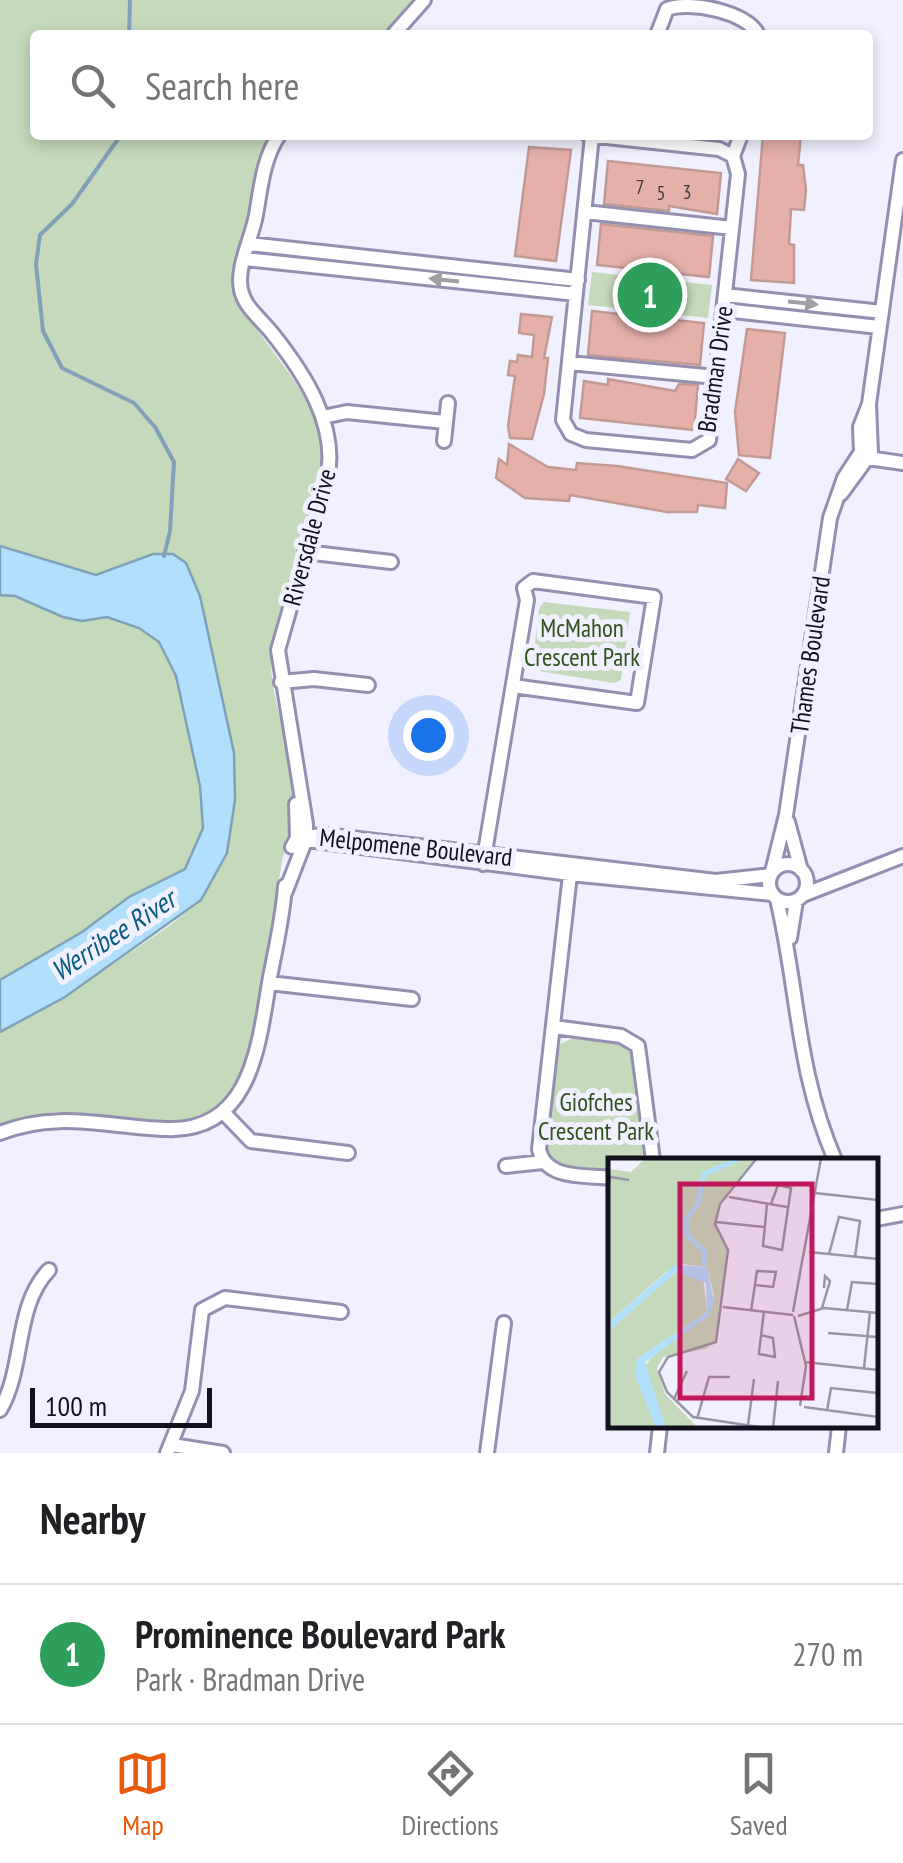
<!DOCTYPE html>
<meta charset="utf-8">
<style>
body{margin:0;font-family:"PT Sans Narrow",sans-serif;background:#f6f6f6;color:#202124}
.scale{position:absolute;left:30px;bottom:25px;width:182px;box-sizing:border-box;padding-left:10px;border:5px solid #12101c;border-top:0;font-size:28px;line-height:35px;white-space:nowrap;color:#12101c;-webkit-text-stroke:8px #f1f0ff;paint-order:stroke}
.you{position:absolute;left:428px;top:735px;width:35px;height:35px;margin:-25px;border:8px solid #fff;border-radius:50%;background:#1a73e8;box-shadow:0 0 0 15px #1a73e833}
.badge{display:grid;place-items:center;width:65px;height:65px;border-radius:50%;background:#ea580c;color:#fff;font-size:32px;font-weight:700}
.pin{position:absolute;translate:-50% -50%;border:5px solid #fff;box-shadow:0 2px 10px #0006}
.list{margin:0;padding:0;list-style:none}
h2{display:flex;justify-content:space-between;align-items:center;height:130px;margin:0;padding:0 40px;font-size:42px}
h2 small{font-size:32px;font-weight:400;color:#757577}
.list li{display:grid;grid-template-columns:65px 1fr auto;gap:30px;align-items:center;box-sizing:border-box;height:140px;padding:0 40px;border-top:2px solid #e0e0e0}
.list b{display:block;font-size:38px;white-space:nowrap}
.list p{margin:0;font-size:32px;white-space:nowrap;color:#757577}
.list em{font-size:32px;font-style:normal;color:#757577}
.icon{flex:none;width:55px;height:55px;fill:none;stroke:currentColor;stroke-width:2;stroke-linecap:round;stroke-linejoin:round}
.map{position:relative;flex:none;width:903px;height:1453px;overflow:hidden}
.search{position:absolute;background:#fff;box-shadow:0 5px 15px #0003;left:30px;right:30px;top:30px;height:110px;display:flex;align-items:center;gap:25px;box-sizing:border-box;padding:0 35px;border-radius:10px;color:#757577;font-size:38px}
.sheet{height:270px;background:#fff}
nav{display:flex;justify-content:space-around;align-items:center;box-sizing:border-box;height:140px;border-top:2px solid #e0e0e0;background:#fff;font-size:28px;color:#757577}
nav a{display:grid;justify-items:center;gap:5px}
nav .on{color:#ea580c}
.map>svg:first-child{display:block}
.green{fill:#c5daba}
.water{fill:#b1dffc;stroke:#81a1b9;stroke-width:2.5}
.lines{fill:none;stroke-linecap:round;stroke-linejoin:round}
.stream{stroke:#81a1b9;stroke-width:4}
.building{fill:#e4b0a8;stroke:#c29a94;stroke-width:2.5}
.minor-casing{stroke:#938fb0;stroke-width:18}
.minor{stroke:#fff;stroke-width:12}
.oneway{fill:#a09fa4}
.labels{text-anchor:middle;stroke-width:10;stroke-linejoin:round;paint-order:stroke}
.number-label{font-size:20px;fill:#46383f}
.street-label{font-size:25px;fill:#12101c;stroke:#f1f0ff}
.park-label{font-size:25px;fill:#31531b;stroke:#f1f0ff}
.water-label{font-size:28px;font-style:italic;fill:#0a5b80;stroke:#f1f0ff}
.inset-river{fill:none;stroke:#b1dffc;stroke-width:5}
.inset-road{fill:none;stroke:#9896a4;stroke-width:2.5}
.view{fill:#c2185b;fill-opacity:0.15;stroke:#c2185b;stroke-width:5}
.inset-edge{fill:none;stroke:#12101c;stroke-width:5}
</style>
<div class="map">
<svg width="903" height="1453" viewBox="0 0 903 1453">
<rect width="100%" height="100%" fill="#f1f0ff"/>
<path class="green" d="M 0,0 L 416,0 L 383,35 L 35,35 L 35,135 L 270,135 C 254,162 253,193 246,223 C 243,239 233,257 232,274 C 231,319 316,383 323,446 C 329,493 279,592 272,645 C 266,688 287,731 293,772 C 298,804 291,832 282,861 L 249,1058 L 224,1101 L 202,1116 L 178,1123 L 54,1112 L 0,1125 L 0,1032 L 65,997 L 169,926 L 201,900 L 227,853 L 235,800 L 234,753 L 200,596 L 153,554 L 96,575 L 0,546 Z
M 592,272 L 712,285 L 708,318 L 588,305 Z
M 0,595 L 15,596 L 82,621 L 107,617 L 139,628 L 159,642 L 176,675 L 200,786 L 203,828 L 185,869 L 129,897 L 82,932 L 0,980 Z
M 544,602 L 630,612 L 621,680 L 614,683 L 532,670 L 539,608 Z
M 576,1037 L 619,1042 L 633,1051 L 644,1160 L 610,1160 L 610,1172 C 589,1169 555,1173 545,1150 L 556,1054 L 560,1044 Z"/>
<path class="water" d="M 0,546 L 96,575 L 153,554 L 173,554 L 186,563 L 200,596 L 234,753 L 235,800 L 227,853 L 201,900 L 65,997 L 0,1032 L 0,980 L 82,932 L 129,897 L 185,869 L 203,828 L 200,786 L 176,676 L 159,642 L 139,628 L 107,617 L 82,621 L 63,617 L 15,596 L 0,595 Z"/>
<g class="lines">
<path class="stream" d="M 129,35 L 130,0
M 121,135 L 72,204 L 40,235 L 36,264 L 43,331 L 62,368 L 134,403 L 155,427 L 174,462 L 170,531 L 164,556"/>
</g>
<path class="building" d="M 763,135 L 801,135 L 798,165 L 803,165 L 806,190 L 804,210 L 791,209 L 789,244 L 794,245 L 794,283 L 751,280 Z
M 529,147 L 571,150 L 556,261 L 515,256 Z
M 608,161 L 721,173 L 717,214 L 669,206 L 669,211 L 604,204 Z
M 601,224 L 713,236 L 709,277 L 597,265 Z
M 592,311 L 704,323 L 700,365 L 588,355 Z
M 521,314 L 552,317 L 544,358 L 548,358 L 544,394 L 532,439 L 510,438 L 508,426 L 515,376 L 508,375 L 510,361 L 517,362 L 518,355 L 532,357 L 534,335 L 519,333 Z
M 747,329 L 785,333 L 770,458 L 739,455 L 735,412 Z
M 608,379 L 675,391 L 679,384 L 698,385 L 694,430 L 580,418 L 584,381 L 608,385 Z
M 509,444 L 548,467 L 576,470 L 577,463 L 617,466 L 727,483 L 725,508 L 698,505 L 697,512 L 667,512 L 570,495 L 569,501 L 525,498 L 496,478 L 499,459 L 507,465 Z
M 738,459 L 759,473 L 746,491 L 726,479 Z"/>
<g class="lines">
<defs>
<path id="minor" d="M 393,35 L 424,0
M 657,35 L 667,9 C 688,0 749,12 758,35
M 279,135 C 263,159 261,187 256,215 C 252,238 236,267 241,290 C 245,308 261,319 272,333 C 304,373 339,426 327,479 L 278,650 L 306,824 L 306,839 L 285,893
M 588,135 L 719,149 L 733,156
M 592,136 L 563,420 L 571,434 L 586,440 L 692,450 L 709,440 L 738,174 L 733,156
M 733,156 L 741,135
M 585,212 L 732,228
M 249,244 L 578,280
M 245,259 L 576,294
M 725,295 L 882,312
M 724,310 L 879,327
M 569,363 L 716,377
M 323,417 L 347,412 L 445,422
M 444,441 L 448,403
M 861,457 L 903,463
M 841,494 L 871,453 L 869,404 L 903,160
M 305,552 L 391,562
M 281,682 L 314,679 L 368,685
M 788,822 L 801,870
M 300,837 L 325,835 L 716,881 L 771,875
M 300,839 L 570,874 L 772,894
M 292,847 L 297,838 L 296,804
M769 883a19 19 0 1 1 38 0a19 19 0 1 1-38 0Z
M 483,864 L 527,600 L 524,588 L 533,581 L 654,597 L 637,703 L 513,686
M 571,866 L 539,1149 C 545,1180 585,1175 610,1178
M 772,872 L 786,815 L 830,518 L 844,478 L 861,452 L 860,427 L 869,404
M 803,895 L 903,856
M 777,899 C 799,993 796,1069 835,1160
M 790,938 L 796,901
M 269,983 L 412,999
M 554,1027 L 621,1036 L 638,1046 L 653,1160
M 223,1112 L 251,1141 L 348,1153
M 0,1133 C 57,1110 107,1127 166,1129 C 253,1133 259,1041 270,977 C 276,947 283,916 285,886
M 506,1166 L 543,1162
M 876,1219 L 903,1214
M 0,1410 C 25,1368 14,1306 49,1270
M 172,1445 L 223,1453
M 167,1453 L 192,1391 L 202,1310 L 225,1298 L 341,1312
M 487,1453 L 504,1323
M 657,1453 L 660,1426
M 836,1453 L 839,1426"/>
</defs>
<use href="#minor" class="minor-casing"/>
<use href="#minor" class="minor"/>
</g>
<defs><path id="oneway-solid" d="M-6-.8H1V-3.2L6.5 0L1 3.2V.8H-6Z" transform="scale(2.5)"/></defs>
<g class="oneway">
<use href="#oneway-solid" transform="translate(444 280) rotate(-174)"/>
<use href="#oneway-solid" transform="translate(803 303) rotate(6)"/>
</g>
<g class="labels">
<g class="number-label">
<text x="640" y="194">7</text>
<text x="687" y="199">3</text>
<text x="661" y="200">5</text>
</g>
<g class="street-label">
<text transform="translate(715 369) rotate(-82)" y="9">Bradman Drive</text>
<text transform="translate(309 537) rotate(-75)" y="9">Riversdale Drive</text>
<text transform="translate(810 655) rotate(-82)" y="9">Thames Boulevard</text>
<text transform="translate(416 847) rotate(6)" y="9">Melpomene Boulevard</text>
</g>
<g class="park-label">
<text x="582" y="637">McMahon<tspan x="582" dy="29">Crescent Park</tspan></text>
<text x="596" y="1111">Giofches<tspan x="596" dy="29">Crescent Park</tspan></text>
</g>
<g class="water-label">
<text transform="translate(113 935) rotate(-33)" y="10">Werribee River</text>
</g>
</g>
<g transform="translate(608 1158)">
<rect width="270" height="270" fill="#f1f0ff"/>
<path d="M 38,0 L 148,0 L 114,43 L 106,65 L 119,93 L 108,182 L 98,191 L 55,199 L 49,210 L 57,236 L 90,270 L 58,270 L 35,210 L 52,189 L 101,158 L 106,137 L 99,109 L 74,106 L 58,114 L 0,165 L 0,11 L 23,14 ZM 68,114 L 95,120 L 99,154 L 29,201 L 28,218 L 48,270 L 0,270 L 0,174 Z" fill="#c5daba"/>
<path d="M 67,107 L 99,109 L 106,144 L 101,158 L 37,204 L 58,270 L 48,270 L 27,218 L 29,201 L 99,154 L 98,125 L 68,114 L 0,174 L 0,165 Z" fill="#b1dffc"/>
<path class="inset-river" d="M 96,107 L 97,94 L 79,77 L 78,61 L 90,46 L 96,16 L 133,0"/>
<path class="inset-road" d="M 3,0 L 36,0M 149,0 L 112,46 L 107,66 L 120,92 L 108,184 L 60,199 L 51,214 L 59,234 L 85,259 L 158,270M 0,35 L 2,19 L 21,22M 207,35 L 270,42M 121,39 L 179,49M 159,46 L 155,88 L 174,92 L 183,30 L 170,27 L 163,46M 108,64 L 156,69M 201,94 L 270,101M 221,96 L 231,59 L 252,63 L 247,99M 195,99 L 213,0M 115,149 L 185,157M 214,150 L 222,123 L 217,118 L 216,130M 239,152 L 244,124 L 270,126M 143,153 L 149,113 L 168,114 L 165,129 L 147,127M 185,154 L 195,98M 186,158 L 198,208 L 192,248M 190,158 L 216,150 L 270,155M 220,175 L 270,179M 153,177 L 165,180 L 167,199 L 151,196 L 151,194 L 156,153M 197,204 L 270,212M 256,210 L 262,154M 66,241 L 79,213M 196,249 L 270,259M 219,253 L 223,230 L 270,235M 89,261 L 101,219 L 122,219M 140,267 L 146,221M 165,270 L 170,223"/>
<path class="view" d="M 72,26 L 204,26 L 204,240 L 72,240 Z"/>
<rect width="270" height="270" class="inset-edge"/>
</g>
</svg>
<div class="scale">100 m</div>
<div class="you"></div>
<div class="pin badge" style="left:650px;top:295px;background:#2e9e5b">1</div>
<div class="search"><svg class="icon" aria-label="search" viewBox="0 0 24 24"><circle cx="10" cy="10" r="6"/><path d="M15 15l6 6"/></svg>Search here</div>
</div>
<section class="sheet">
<h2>Nearby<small></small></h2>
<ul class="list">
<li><span class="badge" style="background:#2e9e5b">1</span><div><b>Prominence Boulevard Park</b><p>Park · Bradman Drive</p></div><em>270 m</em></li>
</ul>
</section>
<nav>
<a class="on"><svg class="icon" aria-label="map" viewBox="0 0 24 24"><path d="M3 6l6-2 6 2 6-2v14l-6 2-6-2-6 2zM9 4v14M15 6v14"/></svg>Map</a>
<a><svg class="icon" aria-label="directions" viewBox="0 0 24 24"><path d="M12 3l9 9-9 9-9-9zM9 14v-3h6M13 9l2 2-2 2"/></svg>Directions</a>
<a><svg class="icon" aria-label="saved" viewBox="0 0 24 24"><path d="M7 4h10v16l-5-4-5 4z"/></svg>Saved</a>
</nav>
